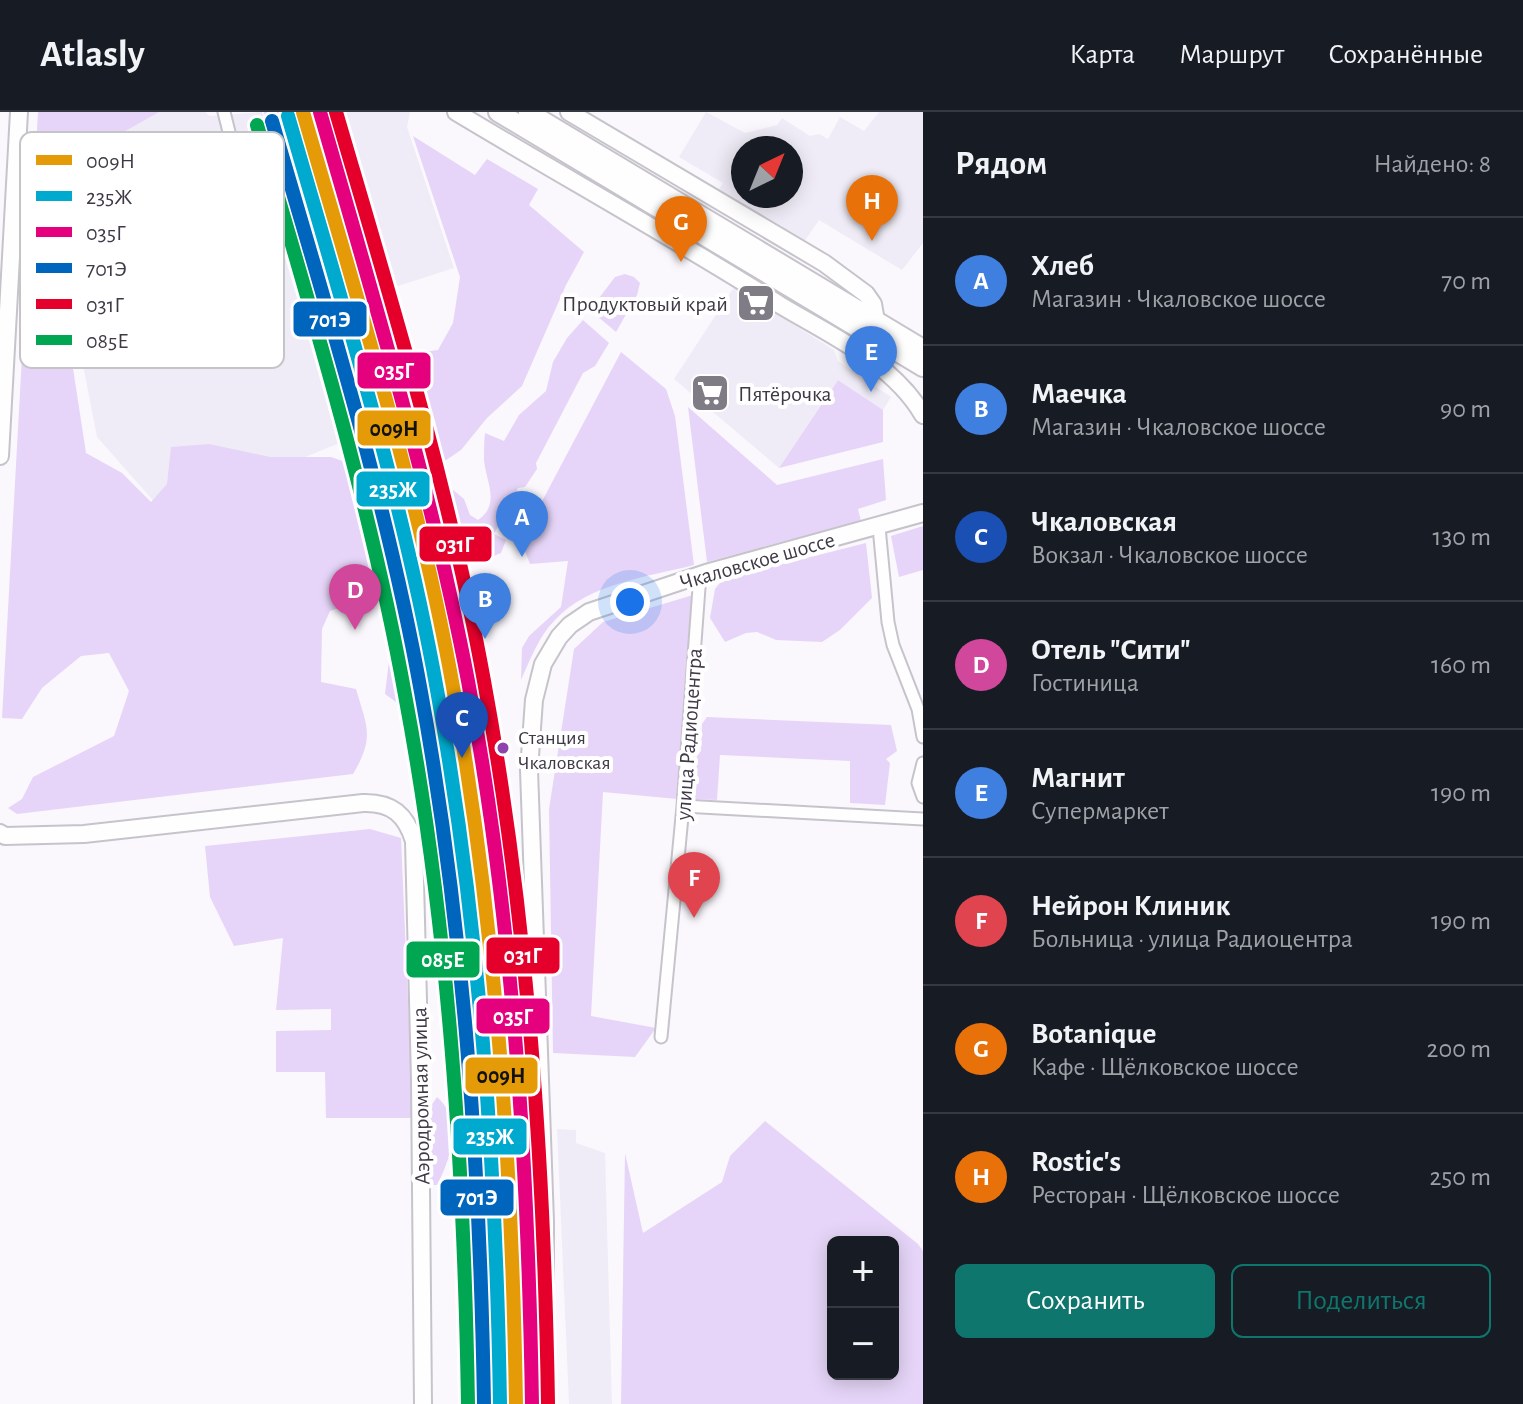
<!DOCTYPE html>
<html lang="ru">
<meta charset="utf-8">
<style>
body{margin:0;font-family:"Alegreya Sans",sans-serif;background:#20242c;color:#f1f3f6}
.controls{position:absolute;right:24px;bottom:24px;display:grid;overflow:hidden;border-radius:12px;box-shadow:0 4px 20px #0003}
.controls button{width:72px;height:72px;display:grid;place-items:center;padding:0;border:0;border-bottom:2px solid #363941;background:#171b24;color:#f1f3f6;font:40px sans-serif}
.compass{position:absolute;left:731px;top:24px;width:72px;height:72px;border-radius:50%;background:#171b24;box-shadow:0 4px 20px #0003;rotate:43deg}
.you{position:absolute;left:630px;top:490px;width:28px;height:28px;margin:-20px;border:6px solid #fff;border-radius:50%;background:#1a73e8;box-shadow:0 0 0 12px #1a73e833}
.badge{display:grid;place-items:center;width:52px;height:52px;border-radius:50%;background:#0f766e;color:#fff;font-size:26px;font-weight:700}
.pin{position:absolute;translate:-50% -66px;filter:drop-shadow(0 2px 4px #0008)}
.pin::after{content:'';position:absolute;top:42px;width:28px;height:24px;background:inherit;clip-path:polygon(0 0,100% 0,50% 100%)}
.list{margin:0;padding:0;list-style:none}
h2{display:flex;justify-content:space-between;align-items:center;height:104px;margin:0;padding:0 32px;font-size:34px}
h2 small{font-size:26px;font-weight:400;color:#9ea1a6}
.list li{display:grid;grid-template-columns:52px 1fr auto;gap:24px;align-items:center;box-sizing:border-box;height:128px;padding:0 32px;border-top:2px solid #363941}
.list b{display:block;font-size:30px;white-space:nowrap}
.list p{margin:0;font-size:26px;white-space:nowrap;color:#9ea1a6}
.list em{font-size:26px;font-style:normal;color:#9ea1a6}
.actions{display:flex;gap:16px;padding:24px 32px}
.actions a{flex:1;padding:18px 0;border:2px solid #0f766e;border-radius:12px;text-align:center;font-size:28px;color:#0f766e}
.actions .main{background:#0f766e;color:#fff}
.map{position:relative;flex:none;width:923px;height:1292px;overflow:hidden}
header{display:flex;align-items:center;gap:48px;box-sizing:border-box;height:112px;padding:0 40px;background:#171b24;border-bottom:2px solid #363941}
header strong{font-size:38px}
nav{display:flex;gap:44px;margin-inline-start:auto;font-size:28px}
main{display:flex}
aside{flex:1;background:#171b24}
.map>svg:first-child{display:block}
.built{fill:#f0ecf7;fill-rule:evenodd}
.green{fill:#e6d5f8;fill-rule:evenodd}
.lines{fill:none;stroke-linecap:round;stroke-linejoin:round}
.street-casing{stroke:#c7c3cb;stroke-width:15}
.secondary-casing{stroke:#c7c3cb;stroke-width:20}
.primary-casing{stroke:#c7c3cb;stroke-width:22}
.street{stroke:#fefeff;stroke-width:11}
.secondary{stroke:#fefeff;stroke-width:16}
.primary{stroke:#fefeff;stroke-width:18}
.rail-1-casing{stroke:#fff;stroke-width:20}
.rail-2-casing{stroke:#fff;stroke-width:20}
.rail-3-casing{stroke:#fff;stroke-width:20}
.rail-4-casing{stroke:#fff;stroke-width:20}
.rail-5-casing{stroke:#fff;stroke-width:20}
.rail-6-casing{stroke:#fff;stroke-width:20}
.rail-1{stroke:#e49b07;stroke-width:14}
.rail-2{stroke:#00a9ce;stroke-width:14}
.rail-3{stroke:#e5007d;stroke-width:14}
.rail-4{stroke:#0065bd;stroke-width:14}
.rail-5{stroke:#e4002b;stroke-width:14}
.rail-6{stroke:#00a651;stroke-width:14}
.bus-dot{fill:#8e44ad;stroke:#fff;stroke-width:3}
.labels{text-anchor:middle;stroke-width:8;stroke-linejoin:round;paint-order:stroke}
.bus-label{font-size:20px;fill:#3e3945;stroke:#fff;text-anchor:start}
.poi-label{font-size:22px;fill:#3e3945;stroke:#fff;text-anchor:end}
.street-label{font-size:22px;fill:#3e3945;stroke:#fff}
.key{fill:#fff;stroke:#c5c4c7;stroke-width:2}
.key-label{font-size:22px;fill:#3e3945}
.line-badge{stroke:#fff;stroke-width:3}
.badge-label{font-size:22px;text-anchor:middle;font-weight:bold;fill:#fff}
.pale-badge-label{font-size:22px;text-anchor:middle;font-weight:bold;fill:#111}
</style>
<header>
<strong>Atlasly</strong>
<nav><a>Карта</a><a>Маршрут</a><a>Сохранённые</a></nav>
</header>
<main>
<div class="map">
<svg width="923" height="1292" viewBox="0 0 923 1292">
<rect width="100%" height="100%" fill="#faf8fd"/>
<path class="built" d="M 156,0 L 205,0 L 210,4 L 262,0 L 342,330 L 281,355 L 157,393 L 97,325 L 67,171 L 69,49 Z
M 321,0 L 410,0 L 407,15 L 454,156 L 395,175 L 379,113 L 356,117 Z
M 706,0 L 745,21 L 777,13 L 782,6 L 810,24 L 819,22 L 828,27 L 840,5 L 864,19 L 879,0 L 923,0 L 923,131 L 902,158 L 819,108 L 804,130 L 719,77 L 723,71 L 679,45 ZM 743,36 L 791,36 L 791,84 L 743,84 Z
M 734,175 L 834,238 L 838,249 L 891,285 L 883,298 L 838,268 L 779,356 L 674,267 Z
M 557,1017 L 576,1018 L 576,1031 L 605,1041 L 612,1292 L 569,1292 Z"/>
<path class="green" d="M 38,0 L 159,0 L 72,49 L 71,82 L 58,96 L 42,96 L 33,84 Z
M 264,0 L 279,0 L 285,25 L 282,44 L 275,46 Z
M 413,24 L 475,63 L 487,47 L 538,77 L 529,93 L 584,140 L 566,173 L 522,274 L 487,306 L 461,338 L 427,361 L 392,244 L 438,238 L 453,211 L 460,165 Z
M 113,111 L 128,121 L 127,137 L 122,149 L 73,160 L 61,178 L 86,341 L 122,361 L 151,390 L 167,372 L 171,335 L 209,332 L 270,345 L 331,345 L 354,353 L 386,462 L 362,470 C 360,489 346,494 330,499 L 322,517 L 321,570 L 356,577 C 367,615 375,625 353,662 L 17,702 L 8,696 L 22,687 L 33,665 L 114,624 L 129,579 L 109,541 L 81,544 L 42,576 L 22,607 L 2,606 L 25,190 L 35,147 L 48,120 L 77,113 Z
M 625,162 L 634,165 L 640,171 L 637,183 L 616,220 L 590,198 L 615,165 Z
M 583,208 L 609,231 L 595,254 L 583,261 L 536,351 L 537,357 L 525,375 L 518,376 L 494,422 L 506,428 L 501,441 L 486,447 L 479,435 L 447,454 C 436,423 423,401 452,377 L 464,387 L 470,403 L 478,408 C 501,392 486,370 484,348 C 484,339 484,330 485,321 L 504,329 L 519,303 L 546,279 L 553,250 L 567,226 Z
M 621,240 L 666,277 L 675,304 L 694,453 C 648,465 589,471 555,508 C 539,524 530,548 521,568 L 522,536 L 529,524 L 561,495 L 568,449 L 530,452 L 521,429 Z
M 838,268 L 883,298 L 883,330 L 779,356 Z
M 688,295 L 777,373 L 883,347 L 886,388 L 858,397 L 861,409 L 707,450 Z
M 923,414 L 923,458 L 899,465 L 891,424 Z
M 866,431 L 872,486 L 840,518 L 822,530 L 776,528 L 757,520 L 746,521 L 725,530 L 710,506 L 715,477 L 723,467 Z
M 693,483 L 677,687 L 603,680 L 591,904 L 656,916 L 635,945 L 553,941 L 549,697 L 574,537 L 603,510 Z
M 404,546 L 416,559 L 409,584 L 400,593 L 385,582 L 389,549 Z
M 707,605 L 891,613 L 897,639 L 886,647 L 890,651 L 885,693 L 850,691 L 850,649 L 720,643 L 717,688 L 689,687 L 692,651 L 701,639 L 702,612 Z
M 451,708 L 457,771 L 444,773 L 439,709 Z
M 495,714 L 502,769 L 523,768 L 527,843 L 506,845 L 489,715 Z
M 370,717 L 401,726 L 413,1006 L 326,1006 L 325,960 L 276,960 L 276,919 L 331,918 L 331,897 L 276,898 L 283,826 L 234,834 L 210,785 L 205,734 Z
M 437,985 C 463,1007 451,1047 437,1073 L 429,1073 L 431,994 Z
M 765,1009 L 918,1132 L 923,1139 L 923,1292 L 621,1292 L 625,1041 L 643,1121 L 722,1070 L 730,1044 ZM 833,1130 L 893,1130 L 893,1262 L 833,1262 Z"/>
<g class="lines">
<defs>
<path id="street" d="M 224,0 L 269,180
M 879,415 L 888,510 L 893,533 L 918,597 L 923,625
M 923,651 L 918,671 L 923,685
M 683,694 L 923,707
M 661,925 L 683,694 L 700,462"/>
<path id="secondary" d="M 456,0 C 564,65 674,126 780,193 C 830,223 893,251 923,303
M 569,0 L 824,151 L 866,182 L 873,192 L 876,209
M 0,344 L 19,0
M 0,721 L 5,724 L 84,722 L 363,691 C 392,690 406,703 414,729 L 420,968 L 423,1292
M 545,1292 L 545,1110 L 529,658 L 534,588 L 543,552 L 559,525 L 570,513 L 589,500 L 706,461 L 923,401"/>
<path id="primary" d="M 498,0 L 923,255
M 528,0 L 923,237"/>
</defs>
<use href="#street" class="street-casing"/>
<use href="#secondary" class="secondary-casing"/>
<use href="#primary" class="primary-casing"/>
<use href="#street" class="street"/>
<use href="#secondary" class="secondary"/>
<use href="#primary" class="primary"/>
<defs>
<path id="rail-1" d="M 303,0 C 358,190 418,380 453,575 C 496,812 512,1051 516,1292"/>
<path id="rail-2" d="M 288,4 C 343,194 402,383 437,578 C 480,814 496,1052 500,1292"/>
<path id="rail-3" d="M 320,0 C 374,188 431,376 468,569 C 513,807 528,1049 532,1292"/>
<path id="rail-4" d="M 272,9 C 327,198 386,386 421,580 C 464,816 480,1053 484,1292"/>
<path id="rail-5" d="M 336,0 C 391,188 449,376 484,569 C 528,808 544,1049 548,1291"/>
<path id="rail-6" d="M 257,13 C 312,202 370,389 405,583 C 449,817 464,1054 468,1292"/>
</defs>
<use href="#rail-1" class="rail-1-casing"/>
<use href="#rail-2" class="rail-2-casing"/>
<use href="#rail-3" class="rail-3-casing"/>
<use href="#rail-4" class="rail-4-casing"/>
<use href="#rail-5" class="rail-5-casing"/>
<use href="#rail-6" class="rail-6-casing"/>
<use href="#rail-1" class="rail-1"/>
<use href="#rail-2" class="rail-2"/>
<use href="#rail-3" class="rail-3"/>
<use href="#rail-4" class="rail-4"/>
<use href="#rail-5" class="rail-5"/>
<use href="#rail-6" class="rail-6"/>
</g>
<defs>
<symbol id="supermarket-square" viewBox="-11 -11 22 22"><rect x="-9" y="-9" width="18" height="18" rx="4" fill="#807c85" stroke="#fff"/><path d="M-6-5.5h2.5l.6 2H6L4.5 2H-2.5L-4.4-4H-6ZM-1.5 3.2a1.3 1.3 0 1 0 .1 0ZM3 3.2a1.3 1.3 0 1 0 .1 0Z" fill="#fff"/></symbol>
</defs>
<g fill-rule="evenodd">
<use href="#supermarket-square" x="734" y="169" width="44" height="44"/>
<use href="#supermarket-square" x="688" y="259" width="44" height="44"/>
</g>
<circle class="bus-dot" cx="503" cy="636" r="7"/>
<g class="labels">
<g class="bus-label">
<text x="518" y="632">Станция<tspan x="518" dy="25">Чкаловская</tspan></text>
</g>
<g class="poi-label">
<text x="728" y="199">Продуктовый край</text>
<text x="738" y="289" text-anchor="start">Пятёрочка</text>
</g>
<g class="street-label">
<text transform="translate(757 448) rotate(-16)" y="8">Чкаловское шоссе</text>
<text transform="translate(688 622) rotate(-86)" y="8">улица Радиоцентра</text>
<text transform="translate(420 984) rotate(-91)" y="8">Аэродромная улица</text>
</g>
</g>
<rect x="20" y="20" width="264" height="236" rx="12" class="key"/>
<rect x="36" y="43" width="36" height="10" fill="#e49b07"/>
<rect x="36" y="79" width="36" height="10" fill="#00a9ce"/>
<rect x="36" y="115" width="36" height="10" fill="#e5007d"/>
<rect x="36" y="151" width="36" height="10" fill="#0065bd"/>
<rect x="36" y="187" width="36" height="10" fill="#e4002b"/>
<rect x="36" y="223" width="36" height="10" fill="#00a651"/>
<g class="key-label">
<text x="86" y="56">009Н</text>
<text x="86" y="92">235Ж</text>
<text x="86" y="128">035Г</text>
<text x="86" y="164">701Э</text>
<text x="86" y="200">031Г</text>
<text x="86" y="236">085Е</text>
</g>
<g class="line-badge">
<rect x="292" y="188" width="76" height="38" rx="8" fill="#0065bd"/>
<rect x="356" y="239" width="76" height="39" rx="8" fill="#e5007d"/>
<rect x="356" y="297" width="76" height="38" rx="8" fill="#e49b07"/>
<rect x="355" y="358" width="76" height="38" rx="8" fill="#00a9ce"/>
<rect x="418" y="413" width="75" height="38" rx="8" fill="#e4002b"/>
<rect x="485" y="824" width="76" height="39" rx="8" fill="#e4002b"/>
<rect x="405" y="828" width="76" height="39" rx="8" fill="#00a651"/>
<rect x="475" y="885" width="76" height="38" rx="8" fill="#e5007d"/>
<rect x="464" y="944" width="75" height="39" rx="8" fill="#e49b07"/>
<rect x="452" y="1005" width="76" height="39" rx="8" fill="#00a9ce"/>
<rect x="439" y="1066" width="76" height="39" rx="8" fill="#0065bd"/>
</g>
<g class="badge-label">
<text x="330" y="215">701Э</text>
<text x="394" y="266">035Г</text>
<text x="393" y="385">235Ж</text>
<text x="455" y="440">031Г</text>
<text x="523" y="851">031Г</text>
<text x="443" y="855">085Е</text>
<text x="513" y="912">035Г</text>
<text x="490" y="1032">235Ж</text>
<text x="477" y="1093">701Э</text>
</g>
<g class="pale-badge-label">
<text x="394" y="324">009Н</text>
<text x="501" y="971">009Н</text>
</g>
</svg>
<div class="controls">
<button>+</button>
<button>−</button>
</div>
<svg class="compass" viewBox="-18 -18 36 36"><path d="M0-13l5 13h-10z" fill="#e53935"/><path d="M0 13l5-13h-10z" fill="#9ea1a6"/></svg>
<div class="you"></div>
<div class="pin badge" style="left:522px;top:445px;background:#3f7fe0">A</div>
<div class="pin badge" style="left:485px;top:527px;background:#3f7fe0">B</div>
<div class="pin badge" style="left:462px;top:646px;background:#1a4fb4">C</div>
<div class="pin badge" style="left:355px;top:518px;background:#d1479c">D</div>
<div class="pin badge" style="left:871px;top:280px;background:#3f7fe0">E</div>
<div class="pin badge" style="left:694px;top:806px;background:#e0444e">F</div>
<div class="pin badge" style="left:681px;top:150px;background:#e8710a">G</div>
<div class="pin badge" style="left:872px;top:129px;background:#e8710a">H</div>
</div>
<aside>
<h2>Рядом<small>Найдено: 8</small></h2>
<ul class="list">
<li><span class="badge" style="background:#3f7fe0">A</span><div><b>Хлеб</b><p>Магазин · Чкаловское шоссе</p></div><em>70 m</em></li>
<li><span class="badge" style="background:#3f7fe0">B</span><div><b>Маечка</b><p>Магазин · Чкаловское шоссе</p></div><em>90 m</em></li>
<li><span class="badge" style="background:#1a4fb4">C</span><div><b>Чкаловская</b><p>Вокзал · Чкаловское шоссе</p></div><em>130 m</em></li>
<li><span class="badge" style="background:#d1479c">D</span><div><b>Отель &quot;Сити&quot;</b><p>Гостиница</p></div><em>160 m</em></li>
<li><span class="badge" style="background:#3f7fe0">E</span><div><b>Магнит</b><p>Супермаркет</p></div><em>190 m</em></li>
<li><span class="badge" style="background:#e0444e">F</span><div><b>Нейрон Клиник</b><p>Больница · улица Радиоцентра</p></div><em>190 m</em></li>
<li><span class="badge" style="background:#e8710a">G</span><div><b>Botanique</b><p>Кафе · Щёлковское шоссе</p></div><em>200 m</em></li>
<li><span class="badge" style="background:#e8710a">H</span><div><b>Rostic's</b><p>Ресторан · Щёлковское шоссе</p></div><em>250 m</em></li>
</ul>
<div class="actions"><a class="main">Сохранить</a><a>Поделиться</a></div>
</aside>
</main>
